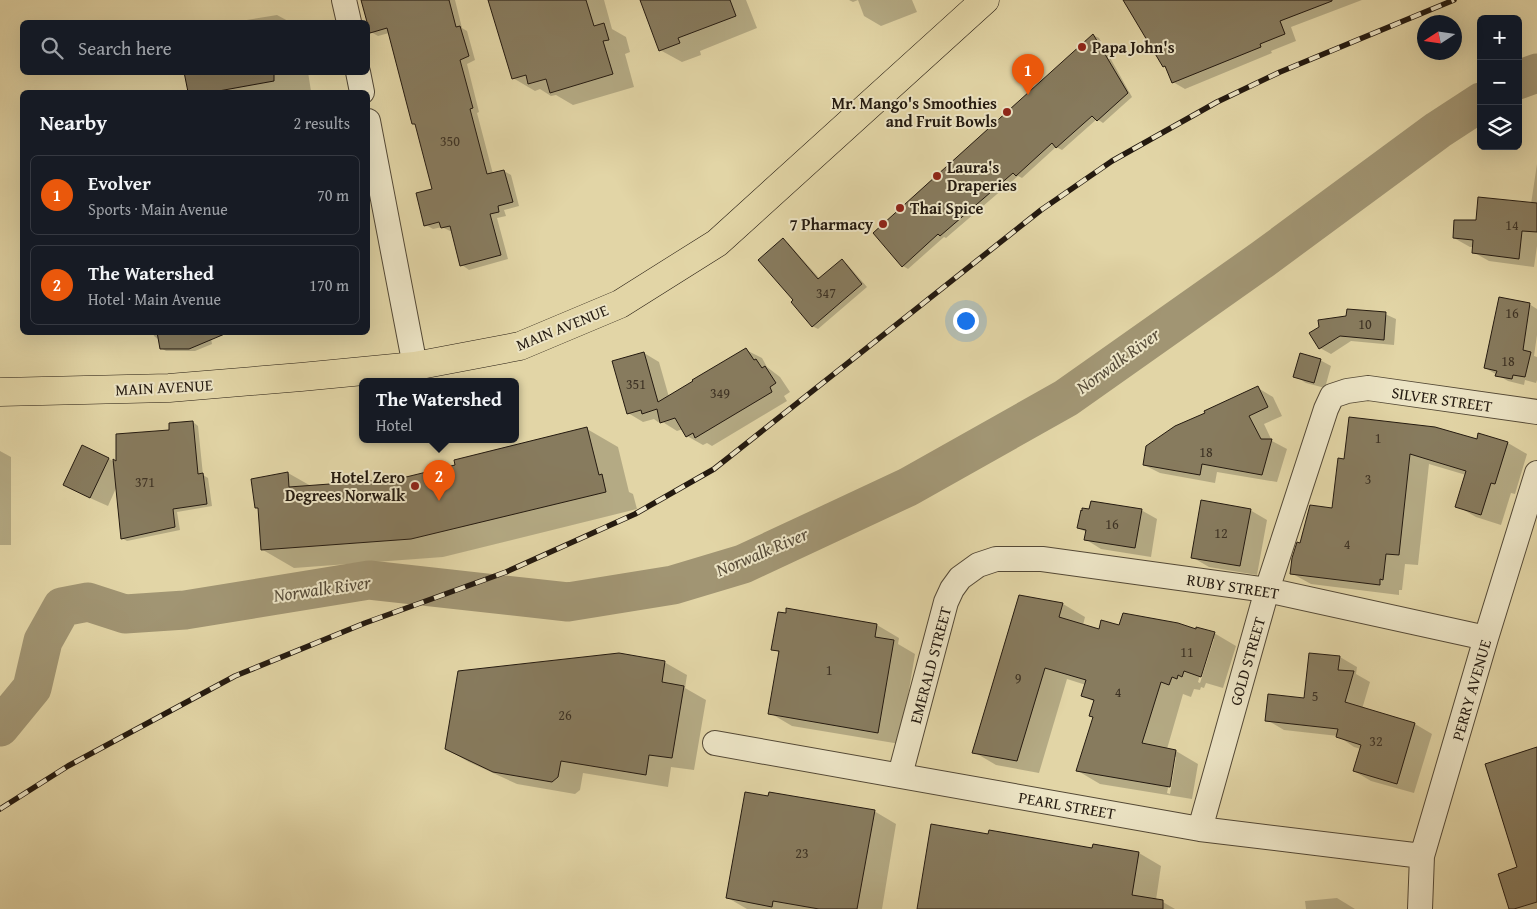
<!DOCTYPE html>
<meta charset="utf-8">
<style>
body{margin:0;font-family:"Gentium Book Plus",serif;background:#242831;color:#f1f3f6}
.controls{position:absolute;right:15px;top:15px;display:grid;overflow:hidden;border-radius:8px;box-shadow:0 5px 20px #0002}
.controls button{width:45px;height:45px;display:grid;place-items:center;padding:0;border:0;border-bottom:1px solid #363941;background:#171b24;color:#f1f3f6;font:25px sans-serif}
.compass{position:absolute;left:1417px;top:15px;width:45px;height:45px;border-radius:50%;background:#171b24;box-shadow:0 5px 20px #0002;rotate:258deg}
.you{position:absolute;left:965px;top:320px;width:18px;height:18px;margin:-12px;border:4px solid #fff;border-radius:50%;background:#1a73e8;box-shadow:0 0 0 8px #1a73e833}
.badge{display:grid;place-items:center;width:32px;height:32px;border-radius:50%;background:#ea580c;color:#fff;font-size:16px;font-weight:700}
.pin{position:absolute;translate:-50% -41px;filter:drop-shadow(0 1px 2px #0008)}
.pin::after{content:'';position:absolute;top:26px;width:18px;height:15px;background:inherit;clip-path:polygon(0 0,100% 0,50% 100%)}
.popup{position:absolute;left:359px;top:378px;width:160px;height:65px;box-sizing:border-box;display:grid;place-content:center;border-radius:8px;background:#171b24;filter:drop-shadow(0 1px 4px #0005);font-size:16px;white-space:nowrap;color:#9ea1a6}
.popup b{font-size:19px;color:#f1f3f6}
.popup::after{content:'';position:absolute;left:50%;top:100%;margin-left:-10px;border:10px solid transparent;border-top-color:#171b24}
.list{margin:0;padding:0;list-style:none}
h2{display:flex;justify-content:space-between;align-items:center;height:65px;margin:0;padding:0 20px;font-size:21px}
h2 small{font-size:16px;font-weight:400;color:#9ea1a6}
.list li{display:grid;grid-template-columns:32px 1fr auto;gap:15px;align-items:center;box-sizing:border-box;height:80px;margin:0 10px 10px;padding:0 10px;border:1px solid #363941;border-radius:8px}
.list b{display:block;font-size:19px;white-space:nowrap}
.list p{margin:0;font-size:16px;white-space:nowrap;color:#9ea1a6}
.list em{font-size:16px;font-style:normal;color:#9ea1a6}
.icon{flex:none;width:28px;height:28px;fill:none;stroke:currentColor;stroke-width:2;stroke-linecap:round;stroke-linejoin:round}
.map{position:relative;flex:none;width:1537px;height:909px;overflow:hidden}
.search{position:absolute;background:#171b24;box-shadow:0 5px 20px #0002;left:20px;top:20px;width:350px;height:55px;display:flex;align-items:center;gap:12px;box-sizing:border-box;padding:0 18px;border-radius:8px;color:#9ea1a6;font-size:19px}
.panel{position:absolute;background:#171b24;box-shadow:0 5px 20px #0002;left:20px;top:90px;width:350px;height:245px;border-radius:8px}
.map>svg:first-child{display:block}
.shadow{fill:#0003;fill-rule:evenodd}
.lines{fill:none;stroke-linecap:round;stroke-linejoin:round}
.river{stroke:#a19573;stroke-width:39}
.building{fill:#877b5e;stroke:#241a10}
.street-casing{stroke:#544936;stroke-width:26}
.primary-casing{stroke:#241a10;stroke-width:29}
.street{stroke:#ece4c5;stroke-width:24}
.primary{stroke:#e2d5a6;stroke-width:28}
.rail-casing{stroke:#241a10;stroke-width:5.5}
.rail{stroke:#ece4c5;stroke-width:4;stroke-dasharray:11;stroke-linecap:butt}
.poi-dot{fill:#8f2418;stroke:#ece4c5;stroke-width:2}
.labels{text-anchor:middle;stroke-width:4;stroke-linejoin:round;paint-order:stroke}
.number-label{font-size:14px;fill:#3d3224}
.poi-label{font-size:16px;font-weight:bold;fill:#241a10;stroke:#ece4c5;text-anchor:start}
.street-label{font-size:16px;fill:#241a10;stroke:#ece4c5}
.water-label{font-size:18px;font-style:italic;fill:#564b38;stroke:#ece4c5}
</style>
<div class="map">
<svg width="1537" height="909" viewBox="0 0 1537 909">
<rect width="100%" height="100%" fill="#e2d5a6"/>
<filter id="stains"><feTurbulence type="fractalNoise" baseFrequency=".004" numOctaves="4"/><feColorMatrix values="0 0 0 0 .2 0 0 0 0 .09 0 0 0 0 .02 0 0 0 .5 -.17"/></filter>
<radialGradient id="worn" r=".72"><stop offset=".6" stop-color="#630" stop-opacity="0"/><stop offset="1" stop-color="#630" stop-opacity=".3"/></radialGradient>
<path class="shadow" d="M 363,0 L 455,0 L 462,28 L 467,31 L 475,60 L 467,64 L 479,112 L 477,113 L 493,174 L 504,171 L 511,175 L 519,206 L 504,210 L 506,216 L 497,218 L 508,259 L 469,270 L 462,265 L 452,231 L 450,231 L 442,227 L 433,229 L 426,225 L 434,190 L 416,125 L 413,124 L 389,33 L 378,36 L 371,32 Z
M 490,0 L 604,0 L 612,29 L 626,37 L 630,52 L 625,54 L 634,87 L 573,105 L 556,95 L 551,96 L 540,89 L 535,91 L 513,78 Z
M 641,0 L 746,0 L 757,28 L 700,51 L 701,55 L 682,62 L 660,50 Z
M 849,0 L 912,0 L 917,12 L 881,26 L 864,16 L 858,0 L 853,2 Z
M 1125,0 L 1362,0 L 1291,27 L 1296,41 L 1271,51 L 1272,53 L 1185,89 L 1173,82 L 1168,68 L 1164,66 Z
M 277,15 L 290,22 L 234,22 Z
M 1093,35 L 1099,38 L 1132,97 L 1103,123 L 1097,119 L 1062,150 L 1056,147 L 1022,178 L 1018,176 L 946,238 L 944,237 L 908,269 L 903,266 L 874,233 Z
M 185,72 L 308,72 L 311,91 L 302,92 L 189,92 Z
M 1537,164 L 1537,246 L 1534,267 L 1489,261 L 1473,252 L 1474,247 L 1470,247 L 1454,238 L 1477,221 L 1531,204 Z
M 783,240 L 788,243 L 820,279 L 842,261 L 847,264 L 867,287 L 818,329 L 812,326 L 795,300 Z
M 1529,304 L 1537,309 L 1537,335 L 1534,356 L 1537,357 L 1537,380 L 1536,383 L 1525,380 L 1524,385 L 1508,381 L 1485,368 Z
M 1385,314 L 1396,319 L 1394,345 L 1351,341 L 1331,354 L 1320,348 L 1311,333 Z
M 153,332 L 210,332 L 212,344 L 195,351 L 166,351 L 161,348 L 159,340 L 154,336 Z
M 746,350 L 762,358 L 767,367 L 780,377 L 790,392 L 784,396 L 787,401 L 712,446 L 707,443 L 703,445 L 687,436 L 683,429 L 677,431 L 661,421 L 658,422 L 654,419 L 643,422 L 628,413 L 644,353 L 659,362 L 669,397 Z
M 1320,360 L 1331,366 L 1325,388 L 1306,383 L 1295,376 Z
M 1258,388 L 1273,397 L 1282,416 L 1264,424 L 1272,441 L 1287,449 L 1277,482 L 1217,472 L 1215,483 L 1160,473 L 1144,465 Z
M 193,422 L 198,426 L 203,475 L 208,478 L 212,506 L 177,512 L 180,530 L 127,541 L 122,538 L 117,486 L 108,506 L 81,494 L 109,459 L 117,463 L 170,431 Z
M 587,429 L 618,447 L 629,492 L 633,494 L 637,509 L 443,557 L 294,568 L 263,550 L 259,509 L 256,507 L 252,480 L 288,473 L 311,486 L 398,480 L 457,466 Z
M 1479,435 L 1508,443 L 1527,454 L 1515,494 L 1511,493 L 1501,525 L 1476,517 L 1457,506 L 1466,475 L 1429,464 L 1418,565 L 1405,564 L 1402,590 L 1399,590 L 1399,595 L 1311,584 L 1291,573 L 1301,544 L 1333,509 L 1339,460 L 1477,441 Z
M 0,451 L 11,457 L 11,545 L 0,545 Z
M 1141,510 L 1157,519 L 1151,557 L 1101,549 L 1085,539 L 1086,532 L 1078,528 Z
M 1250,510 L 1267,520 L 1257,575 L 1209,567 L 1192,557 Z
M 1020,597 L 1063,604 L 1085,617 L 1083,625 L 1100,630 L 1120,626 L 1196,630 L 1214,633 L 1236,646 L 1223,688 L 1206,683 L 1204,688 L 1201,687 L 1200,690 L 1194,689 L 1191,697 L 1183,694 L 1167,749 L 1176,751 L 1198,764 L 1192,799 L 1100,784 L 1078,771 L 1094,717 L 1095,702 L 1083,696 L 1086,685 L 1067,679 L 1039,773 L 996,765 L 974,752 ZM 1211,639 L 1214,639 L 1200,683 L 1198,682 ZM 1174,757 L 1176,757 L 1170,794 L 1167,793 Z
M 787,610 L 877,625 L 899,638 L 898,644 L 915,654 L 900,744 L 792,726 L 770,713 L 780,653 L 773,649 L 787,614 Z
M 1340,657 L 1357,667 L 1356,674 L 1370,682 L 1362,709 L 1415,724 L 1432,734 L 1414,793 L 1371,781 L 1354,771 L 1361,749 L 1354,747 L 1338,736 L 1284,730 L 1267,720 L 1305,699 Z
M 664,662 L 687,675 L 685,688 L 706,700 L 694,770 L 671,767 L 668,787 L 583,773 L 580,790 L 575,794 L 517,784 L 469,762 L 446,749 Z
M 1537,749 L 1537,909 L 1511,909 L 1519,868 Z
M 874,811 L 896,824 L 882,909 L 747,909 L 728,898 Z
M 989,835 L 1093,849 L 1094,845 L 1139,853 L 1161,866 L 1156,900 L 1161,901 L 1175,909 L 918,909 Z
M 1337,898 L 1355,909 L 1306,909 L 1305,901 Z"/>
<g class="lines">
<path class="river" d="M 1518,80 L 1537,73
M 0,727 L 32,688 L 43,641 L 62,607 L 88,602 L 125,614 L 185,610 L 369,580 L 568,602 L 673,585 L 743,564 L 908,487 L 1066,398 L 1263,259 L 1438,130 L 1481,102"/>
</g>
<path class="building" d="M 361,0 L 449,0 L 456,27 L 460,26 L 469,56 L 460,60 L 473,108 L 470,109 L 487,174 L 504,170 L 513,202 L 498,206 L 499,212 L 490,214 L 501,255 L 460,266 L 450,226 L 441,228 L 439,222 L 424,226 L 416,193 L 432,189 L 415,124 L 412,124 L 387,28 L 370,33 Z
M 488,0 L 586,0 L 594,26 L 604,23 L 609,40 L 603,41 L 613,74 L 550,93 L 546,79 L 528,84 L 526,75 L 512,79 Z
M 640,0 L 730,0 L 736,16 L 678,38 L 680,43 L 659,51 Z
M 1123,0 L 1332,0 L 1332,1 L 1280,21 L 1285,34 L 1260,44 L 1261,47 L 1172,83 L 1165,66 L 1163,67 Z
M 1093,34 L 1128,93 L 1097,121 L 1092,116 L 1056,148 L 1052,143 L 1016,176 L 1013,173 L 940,236 L 938,234 L 902,267 L 873,233 Z
M 184,72 L 274,72 L 274,81 L 213,92 L 188,92 Z
M 1478,197 L 1537,203 L 1537,232 L 1522,231 L 1519,259 L 1472,253 L 1473,240 L 1453,238 L 1454,220 L 1476,220 Z
M 783,238 L 818,279 L 842,259 L 862,284 L 812,327 L 791,302 L 793,300 L 758,260 Z
M 1499,297 L 1530,303 L 1523,350 L 1531,352 L 1525,377 L 1513,375 L 1512,379 L 1495,376 L 1497,371 L 1484,368 Z
M 1347,309 L 1386,312 L 1384,340 L 1340,336 L 1319,349 L 1309,333 L 1319,327 L 1318,320 L 1346,316 Z
M 157,332 L 227,332 L 227,333 L 189,349 L 160,349 Z
M 746,348 L 754,360 L 756,359 L 762,368 L 765,366 L 776,383 L 770,387 L 772,392 L 695,438 L 693,433 L 686,437 L 675,418 L 660,423 L 657,409 L 642,414 L 641,410 L 627,414 L 612,361 L 644,352 L 658,402 L 693,381 L 692,380 Z
M 1300,353 L 1321,359 L 1314,383 L 1293,377 Z
M 1258,386 L 1268,407 L 1249,416 L 1261,439 L 1272,439 L 1262,475 L 1202,464 L 1200,475 L 1143,465 L 1146,446 L 1175,426 L 1205,413 L 1204,411 Z
M 1349,417 L 1435,427 L 1477,439 L 1478,433 L 1508,442 L 1495,484 L 1491,483 L 1481,515 L 1455,507 L 1466,471 L 1410,454 L 1399,555 L 1386,554 L 1383,580 L 1380,579 L 1380,585 L 1290,574 L 1292,558 L 1297,542 L 1300,543 L 1310,505 L 1332,508 L 1338,458 L 1344,459 Z
M 193,421 L 198,474 L 203,473 L 207,504 L 173,509 L 175,527 L 121,539 L 113,459 L 116,461 L 116,434 L 169,430 L 169,423 Z
M 587,427 L 599,475 L 602,474 L 606,492 L 411,539 L 261,550 L 258,508 L 255,508 L 251,479 L 288,472 L 289,487 L 398,479 L 455,465 L 454,460 Z
M 82,445 L 109,458 L 90,498 L 63,485 Z
M 1201,500 L 1251,509 L 1240,566 L 1191,558 Z
M 1091,501 L 1142,509 L 1135,548 L 1084,540 L 1086,530 L 1077,528 L 1081,510 L 1082,511 L 1082,508 L 1089,509 Z
M 1019,595 L 1063,603 L 1059,617 L 1099,629 L 1101,620 L 1119,625 L 1123,613 L 1178,623 L 1196,629 L 1196,627 L 1215,632 L 1201,677 L 1184,671 L 1182,677 L 1178,675 L 1177,679 L 1172,677 L 1169,685 L 1161,682 L 1142,743 L 1176,750 L 1170,787 L 1076,771 L 1093,717 L 1089,716 L 1094,700 L 1081,696 L 1086,680 L 1045,668 L 1017,761 L 972,753 Z
M 786,608 L 877,624 L 875,637 L 894,640 L 878,733 L 768,714 L 779,651 L 771,650 L 778,612 L 786,613 Z
M 619,653 L 665,661 L 662,682 L 684,686 L 672,758 L 649,755 L 646,775 L 561,761 L 558,777 L 552,782 L 493,772 L 445,749 L 458,671 Z
M 1309,653 L 1340,656 L 1338,670 L 1354,671 L 1345,702 L 1415,723 L 1397,784 L 1353,771 L 1361,745 L 1336,737 L 1338,729 L 1265,721 L 1268,694 L 1304,698 Z
M 1537,747 L 1537,902 L 1514,909 L 1509,909 L 1498,874 L 1517,867 L 1485,764 Z
M 745,792 L 768,796 L 769,792 L 875,810 L 857,909 L 819,909 L 773,901 L 772,907 L 726,898 Z
M 931,824 L 988,834 L 989,830 L 1092,848 L 1093,844 L 1139,852 L 1132,895 L 1163,900 L 1163,909 L 917,909 Z"/>
<g class="lines">
<defs>
<path id="street" d="M 344,0 L 349,22
M 358,72 L 362,92
M 368,121 L 415,366
M 715,743 L 1200,829 L 1422,856
M 900,775 L 946,602 L 952,589 L 960,578 L 978,565 L 996,559 L 1042,559 L 1267,590 L 1486,638
M 1200,829 L 1267,590 L 1326,409 L 1332,396 L 1347,391 L 1368,388 L 1537,412
M 1420,909 L 1422,856 L 1486,638 L 1537,473"/>
<path id="primary" d="M 0,392 L 169,388 L 301,377 L 415,366 L 520,346 L 620,304 L 717,243 L 985,0"/>
</defs>
<use href="#street" class="street-casing"/>
<use href="#primary" class="primary-casing"/>
<use href="#street" class="street"/>
<use href="#primary" class="primary"/>
<defs>
<path id="rail" d="M 0,809 L 68,766 L 235,676 L 365,623 L 506,572 L 635,514 L 714,469 L 1041,210 L 1112,161 L 1217,102 L 1280,72 L 1454,0"/>
</defs>
<use href="#rail" class="rail-casing"/>
<use href="#rail" class="rail"/>
</g>
<g class="poi-dot">
<circle cx="1082" cy="47" r="5"/>
<circle cx="1007" cy="112" r="5"/>
<circle cx="937" cy="176" r="5"/>
<circle cx="900" cy="208" r="5"/>
<circle cx="883" cy="224" r="5"/>
<circle cx="415" cy="486" r="5"/>
</g>
<g class="labels">
<g class="number-label">
<text x="450" y="146">350</text>
<text x="1512" y="230">14</text>
<text x="826" y="298">347</text>
<text x="1512" y="318">16</text>
<text x="1365" y="329">10</text>
<text x="1508" y="366">18</text>
<text x="636" y="389">351</text>
<text x="720" y="398">349</text>
<text x="1378" y="443">1</text>
<text x="1206" y="457">18</text>
<text x="1368" y="484">3</text>
<text x="145" y="487">371</text>
<text x="1112" y="529">16</text>
<text x="1221" y="538">12</text>
<text x="1347" y="549">4</text>
<text x="1187" y="657">11</text>
<text x="829" y="675">1</text>
<text x="1018" y="683">9</text>
<text x="1118" y="697">4</text>
<text x="1315" y="701">5</text>
<text x="565" y="720">26</text>
<text x="1376" y="746">32</text>
<text x="802" y="858">23</text>
</g>
<g class="poi-label">
<text x="1092" y="53">Papa John's</text>
<text x="997" y="109" text-anchor="end">Mr. Mango's Smoothies<tspan x="997" dy="18">and Fruit Bowls</tspan></text>
<text x="947" y="173">Laura's<tspan x="947" dy="18">Draperies</tspan></text>
<text x="910" y="214">Thai Spice</text>
<text x="873" y="230" text-anchor="end">7 Pharmacy</text>
<text x="405" y="483" text-anchor="end">Hotel Zero<tspan x="405" dy="18">Degrees Norwalk</tspan></text>
</g>
<g class="street-label">
<text transform="translate(562 327) rotate(-22)" y="6">MAIN AVENUE</text>
<text transform="translate(164 387) rotate(-3)" y="6">MAIN AVENUE</text>
<text transform="translate(1442 399) rotate(8)" y="6">SILVER STREET</text>
<text transform="translate(1233 586) rotate(9)" y="6">RUBY STREET</text>
<text transform="translate(1247 661) rotate(-74)" y="6">GOLD STREET</text>
<text transform="translate(930 665) rotate(-75)" y="6">EMERALD STREET</text>
<text transform="translate(1471 690) rotate(-74)" y="6">PERRY AVENUE</text>
<text transform="translate(1067 805) rotate(10)" y="6">PEARL STREET</text>
</g>
<g class="water-label">
<text transform="translate(1118 361) rotate(-36)" y="6">Norwalk River</text>
<text transform="translate(762 552) rotate(-23)" y="6">Norwalk River</text>
<text transform="translate(322 589) rotate(-8)" y="6">Norwalk River</text>
</g>
</g>
<rect width="100%" height="100%" filter="url(#stains)"/>
<rect width="100%" height="100%" fill="url(#worn)"/>
</svg>
<div class="controls">
<button>+</button>
<button>−</button>
<button><svg class="icon" aria-label="layers" viewBox="0 0 24 24"><path d="M12 4l9 5-9 5-9-5zM3 14l9 5 9-5"/></svg></button>
</div>
<svg class="compass" viewBox="-18 -18 36 36"><path d="M0-13l5 13h-10z" fill="#e53935"/><path d="M0 13l5-13h-10z" fill="#9ea1a6"/></svg>
<div class="you"></div>
<div class="pin badge" style="left:1028px;top:95px">1</div>
<div class="pin badge" style="left:439px;top:501px">2</div>
<div class="popup"><b>The Watershed</b>Hotel</div>
<div class="search"><svg class="icon" aria-label="search" viewBox="0 0 24 24"><circle cx="10" cy="10" r="6"/><path d="M15 15l6 6"/></svg>Search here</div>
<section class="panel">
<h2>Nearby<small>2 results</small></h2>
<ul class="list">
<li><span class="badge">1</span><div><b>Evolver</b><p>Sports · Main Avenue</p></div><em>70 m</em></li>
<li><span class="badge">2</span><div><b>The Watershed</b><p>Hotel · Main Avenue</p></div><em>170 m</em></li>
</ul>
</section>
</div>
